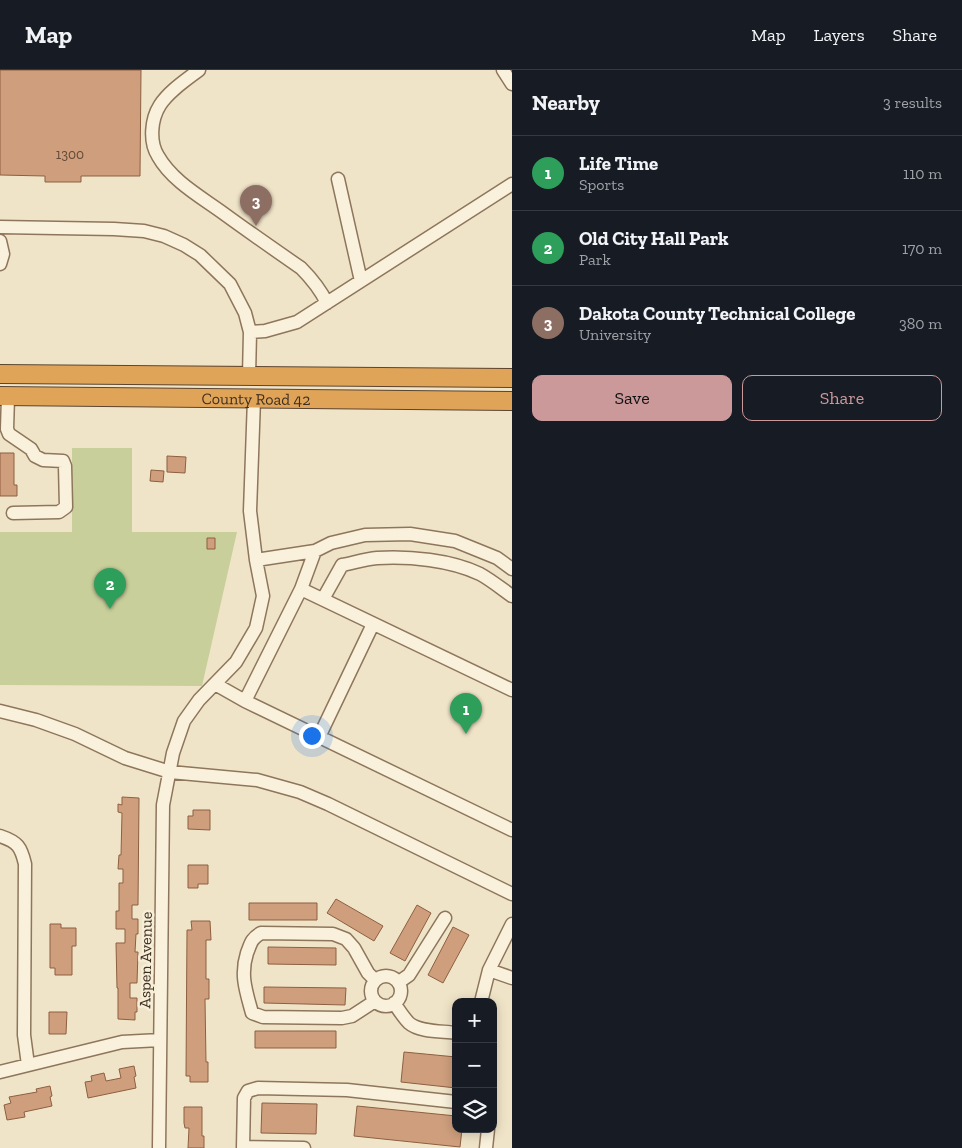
<!DOCTYPE html>
<meta charset="utf-8">
<style>
body{margin:0;font-family:"Zilla Slab",serif;background:#20242c;color:#f1f3f6}
.controls{position:absolute;right:15px;bottom:15px;display:grid;overflow:hidden;border-radius:10px;box-shadow:0 2px 12px #0003}
.controls button{width:45px;height:45px;display:grid;place-items:center;padding:0;border:0;border-bottom:1px solid #363941;background:#171b24;color:#f1f3f6;font:25px sans-serif}
.you{position:absolute;left:311px;top:665px;width:18px;height:18px;margin:-12px;border:4px solid #fff;border-radius:50%;background:#1a73e8;box-shadow:0 0 0 8px #1a73e833}
.badge{display:grid;place-items:center;width:32px;height:32px;border-radius:50%;background:#cc999b;color:#fff;font-size:16px;font-weight:700}
.pin{position:absolute;translate:-50% -41px;filter:drop-shadow(0 1px 2px #0008)}
.pin::after{content:'';position:absolute;top:26px;width:18px;height:15px;background:inherit;clip-path:polygon(0 0,100% 0,50% 100%)}
.list{margin:0;padding:0;list-style:none}
h2{display:flex;justify-content:space-between;align-items:center;height:65px;margin:0;padding:0 20px;font-size:21px}
h2 small{font-size:16px;font-weight:400;color:#9ea1a6}
.list li{display:grid;grid-template-columns:32px 1fr auto;gap:15px;align-items:center;box-sizing:border-box;height:75px;padding:0 20px;border-top:1px solid #363941}
.list b{display:block;font-size:19px;white-space:nowrap}
.list p{margin:0;font-size:16px;white-space:nowrap;color:#9ea1a6}
.list em{font-size:16px;font-style:normal;color:#9ea1a6}
.actions{display:flex;gap:10px;padding:15px 20px}
.actions a{flex:1;padding:11px 0;border:1px solid #cc999b;border-radius:10px;text-align:center;font-size:18px;color:#cc999b}
.actions .main{background:#cc999b;color:#111}
.icon{flex:none;width:28px;height:28px;fill:none;stroke:currentColor;stroke-width:2;stroke-linecap:round;stroke-linejoin:round}
.map{position:relative;flex:none;width:512px;height:1078px;overflow:hidden}
header{display:flex;align-items:center;gap:30px;box-sizing:border-box;height:70px;padding:0 25px;background:#171b24;border-bottom:1px solid #363941}
header strong{font-size:24px}
nav{display:flex;gap:28px;margin-inline-start:auto;font-size:18px}
main{display:flex}
aside{flex:1;background:#171b24}
.map>svg:first-child{display:block}
.green{fill:#c9cf9b}
.building{fill:#cf9f7d;stroke:#8d5f41}
.lines{fill:none;stroke-linecap:round;stroke-linejoin:round}
.minor-casing{stroke:#8d765c;stroke-width:15}
.highway-casing{stroke:#5b4430;stroke-width:20}
.minor{stroke:#faf1dc;stroke-width:12}
.highway{stroke:#e0a458;stroke-width:18}
.labels{text-anchor:middle;stroke-width:5;stroke-linejoin:round;paint-order:stroke}
.number-label{font-size:14px;fill:#624a37}
.street-label{font-size:16px;fill:#3d2e20;stroke:#f7eed8}
</style>
<header>
<strong>Map</strong>
<nav><a>Map</a><a>Layers</a><a>Share</a></nav>
</header>
<main>
<div class="map">
<svg width="512" height="1078" viewBox="0 0 512 1078">
<rect width="100%" height="100%" fill="#f0e4c8"/>
<path class="green" d="M 72,378 L 132,378 L 132,462 L 237,462 L 202,616 L 0,615 L 0,462 L 72,462 Z"/>
<path class="building" d="M 0,0 L 141,0 L 140,106 L 81,106 L 81,112 L 45,112 L 45,106 L 0,105 Z
M 0,383 L 14,383 L 14,415 L 17,415 L 17,426 L 0,426 Z
M 167,386 L 186,387 L 185,403 L 167,402 Z
M 151,400 L 164,401 L 163,412 L 150,411 Z
M 207,468 L 215,468 L 215,479 L 207,479 Z
M 122,727 L 139,728 L 138,835 L 132,835 L 132,849 L 138,849 L 138,864 L 136,864 L 135,882 L 138,882 L 137,913 L 130,913 L 130,928 L 137,928 L 137,942 L 135,942 L 135,950 L 118,949 L 118,918 L 117,918 L 116,873 L 125,873 L 125,859 L 116,859 L 116,841 L 119,841 L 119,813 L 123,813 L 123,799 L 118,799 L 119,785 L 121,785 L 122,743 L 118,742 L 118,734 L 122,735 Z
M 193,740 L 210,740 L 210,760 L 188,759 L 188,746 L 193,746 Z
M 188,795 L 208,795 L 208,814 L 198,814 L 198,818 L 188,818 Z
M 336,829 L 383,856 L 374,871 L 327,843 Z
M 249,833 L 317,833 L 317,850 L 249,850 Z
M 417,835 L 431,843 L 405,891 L 390,883 Z
M 191,851 L 210,851 L 211,870 L 206,870 L 206,909 L 209,909 L 209,929 L 205,929 L 206,992 L 208,992 L 208,1012 L 190,1012 L 190,1006 L 186,1006 L 187,860 L 192,860 Z
M 50,854 L 61,854 L 61,858 L 76,858 L 76,876 L 72,876 L 72,905 L 55,905 L 55,898 L 50,898 Z
M 453,857 L 469,865 L 443,913 L 428,905 Z
M 268,877 L 336,878 L 336,895 L 268,894 Z
M 264,917 L 346,918 L 345,935 L 264,933 Z
M 49,942 L 67,942 L 66,964 L 49,964 Z
M 255,961 L 336,961 L 336,978 L 255,978 Z
M 404,982 L 456,987 L 456,1018 L 401,1012 Z
M 134,996 L 136,1006 L 134,1007 L 136,1018 L 88,1028 L 85,1012 L 92,1011 L 91,1006 L 104,1003 L 106,1011 L 121,1008 L 119,999 Z
M 50,1016 L 52,1026 L 50,1027 L 52,1036 L 24,1042 L 25,1047 L 7,1050 L 4,1035 L 11,1033 L 9,1027 L 37,1022 L 36,1019 Z
M 262,1033 L 317,1034 L 316,1064 L 261,1063 Z
M 357,1036 L 456,1046 L 456,1059 L 462,1059 L 460,1077 L 354,1066 Z
M 184,1037 L 202,1037 L 202,1066 L 204,1066 L 204,1078 L 188,1078 L 189,1058 L 185,1058 L 184,1053 Z"/>
<g class="lines">
<defs>
<path id="minor" d="M 199,0 C 186,10 169,21 160,35 C 151,49 149,72 158,86 C 172,111 201,127 223,143 C 249,162 275,180 301,198 C 313,210 320,219 327,233
M 503,0 L 512,14
M 338,109 L 361,211
M 0,157 L 114,159 L 144,161 L 164,166 L 184,175 L 200,185 L 230,214 L 245,243 L 250,262 L 249,306
M 0,171 L 3,184 L 0,194
M 250,262 L 265,261 L 297,252 L 512,114
M 8,327 L 7,359 L 9,364 L 31,379 L 35,386 L 43,390 L 63,391 L 65,396 L 66,437 L 59,442 L 13,443
M 256,490 L 315,481
M 301,519 L 315,481 L 331,473 L 365,465 L 410,464 L 455,471 L 497,488 L 512,499
M 323,529 L 342,495 C 353,493 365,489 377,488 C 409,486 451,490 480,504 C 491,510 502,519 512,526
M 215,614 L 245,631 L 512,760
M 245,631 L 301,519 L 512,620
M 0,641 L 36,650 L 75,664 L 125,688 L 170,702 L 257,710 L 300,722 L 328,734 L 512,824
M 319,667 L 373,554
M 0,766 C 18,772 21,777 25,794 L 24,965 L 28,995
M 489,900 L 512,908
M371 921a15 15 0 1 1 30 0a15 15 0 1 1-30 0Z
M 375,910 L 368,903 L 354,878 L 346,869 L 333,864 L 261,863 C 251,869 251,873 247,883 C 240,905 246,921 252,943 L 263,947 L 342,948 L 352,946 L 375,931
M 399,912 L 409,905 L 445,848
M 481,932 L 489,900 L 512,854
M 394,933 C 399,940 403,947 409,953 C 419,962 442,961 456,963
M 0,1002 L 122,972 L 160,970
M 243,1077 L 304,1078
M 159,1078 L 163,735 L 173,683 L 184,651 L 199,630 L 236,592 L 256,558 L 263,526 L 256,490 L 250,441 L 254,329
M 243,1078 L 244,1028 L 248,1021 L 258,1018 L 347,1020 L 456,1032
M 486,1078 L 488,1059"/>
<g id="highway">
<path d="M 0,304 L 512,308"/>
<path id="s1" d="M 0,326 L 512,331"/>
</g>
</defs>
<use href="#minor" class="minor-casing"/>
<use href="#highway" class="highway-casing"/>
<use href="#minor" class="minor"/>
<use href="#highway" class="highway"/>
</g>
<g class="labels">
<g class="number-label">
<text x="70" y="89">1300</text>
</g>
<g class="street-label">
<text dy="6" stroke="none"><textPath href="#s1" startOffset="256">County Road 42</textPath></text>
<text transform="translate(145 890) rotate(-89)" y="6">Aspen Avenue</text>
</g>
</g>
</svg>
<div class="controls">
<button>+</button>
<button>−</button>
<button><svg class="icon" aria-label="layers" viewBox="0 0 24 24"><path d="M12 4l9 5-9 5-9-5zM3 14l9 5 9-5"/></svg></button>
</div>
<div class="you"></div>
<div class="pin badge" style="left:466px;top:664px;background:#2e9e5b">1</div>
<div class="pin badge" style="left:110px;top:539px;background:#2e9e5b">2</div>
<div class="pin badge" style="left:256px;top:156px;background:#8d6e63">3</div>
</div>
<aside>
<h2>Nearby<small>3 results</small></h2>
<ul class="list">
<li><span class="badge" style="background:#2e9e5b">1</span><div><b>Life Time</b><p>Sports</p></div><em>110 m</em></li>
<li><span class="badge" style="background:#2e9e5b">2</span><div><b>Old City Hall Park</b><p>Park</p></div><em>170 m</em></li>
<li><span class="badge" style="background:#8d6e63">3</span><div><b>Dakota County Technical College</b><p>University</p></div><em>380 m</em></li>
</ul>
<div class="actions"><a class="main">Save</a><a>Share</a></div>
</aside>
</main>
